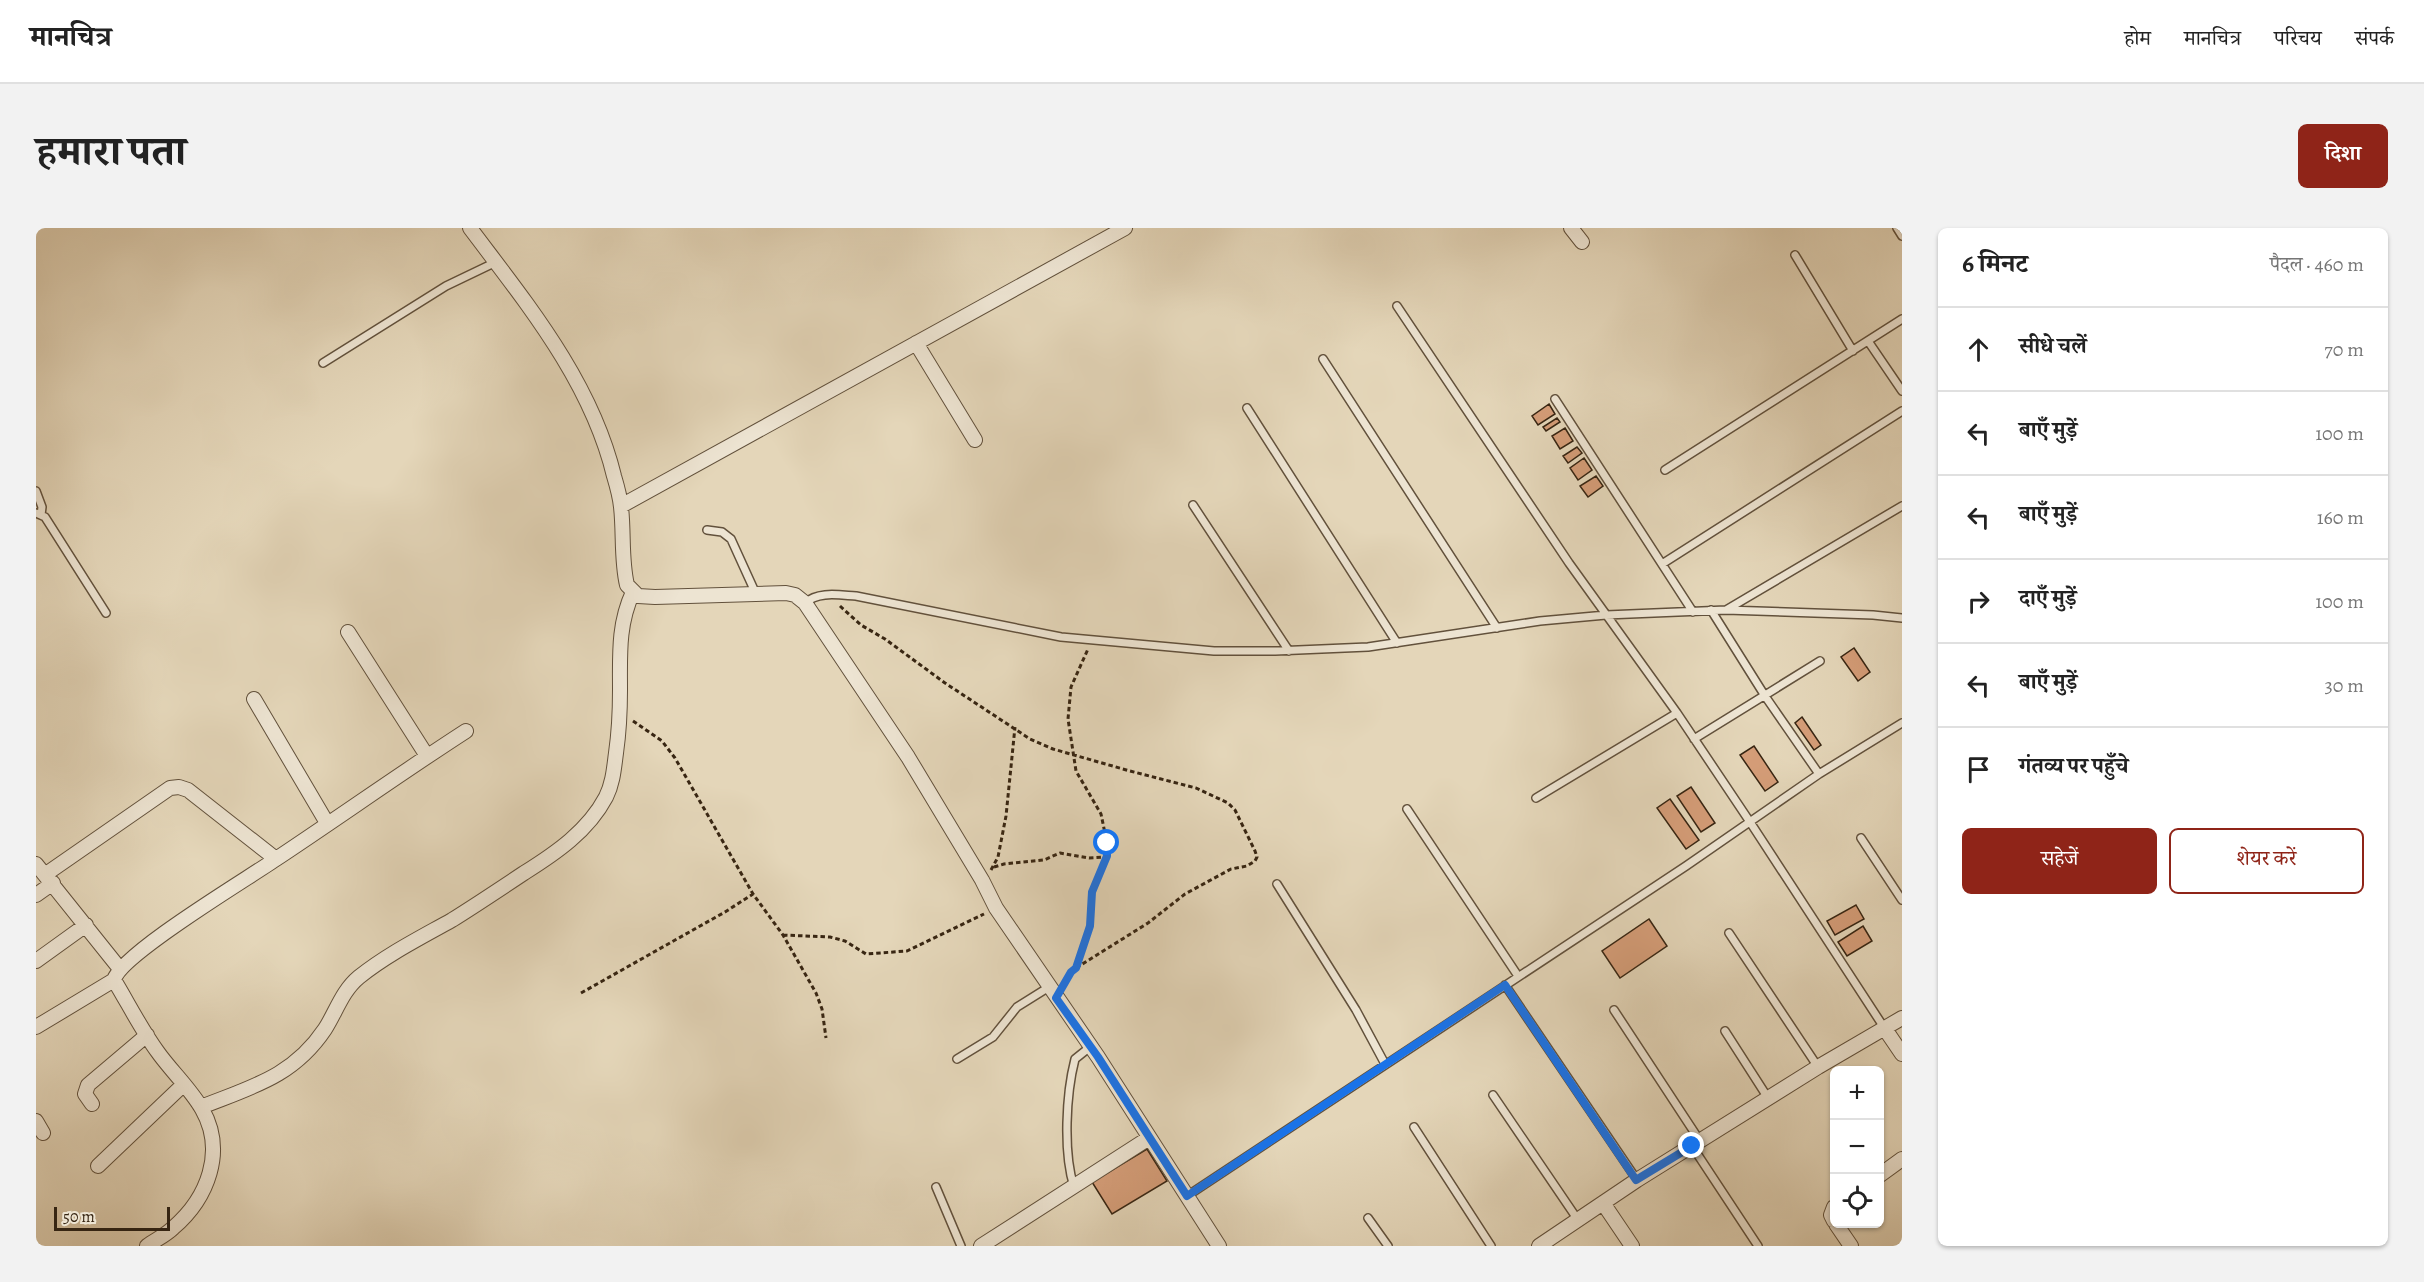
<!DOCTYPE html>
<html lang="hi">
<meta charset="utf-8">
<style>
body{margin:0;font-family:Alegreya,"Noto Serif Devanagari",serif;background:#f2f2f2;color:#222}
.controls{position:absolute;right:18px;bottom:18px;display:grid;overflow:hidden;border-radius:9px;box-shadow:0 2px 4px #0004}
.controls button{width:54px;height:54px;display:grid;place-items:center;padding:0;border:0;border-bottom:2px solid #e0e0e0;background:#fff;color:#222;font:30px sans-serif}
.scale{position:absolute;left:18px;bottom:15px;width:116px;box-sizing:border-box;padding-left:6px;border:3px solid #372512;border-top:0;font-size:16px;line-height:21px;white-space:nowrap;color:#372512;-webkit-text-stroke:4px #ede4d2;paint-order:stroke}
.stop{position:absolute;width:18px;height:18px;margin:-14px;border:4px solid #1a73e8;border-radius:50%;background:#fff}
.stop.end{background:#1a73e8;border-color:#fff;box-shadow:0 2px 6px #0008}
.list{margin:0;padding:0;list-style:none}
h2{display:flex;justify-content:space-between;align-items:center;height:78px;margin:0;padding:0 24px;font-size:26px}
h2 small{font-size:20px;font-weight:400;color:#767676}
.list li{display:grid;grid-template-columns:39px 1fr auto;gap:18px;align-items:center;box-sizing:border-box;height:84px;padding:0 24px;border-top:2px solid #e0e0e0}
.list b{display:block;font-size:22px;white-space:nowrap}
.list em{font-size:20px;font-style:normal;color:#767676}
.actions{display:flex;gap:12px;padding:18px 24px}
.actions a{flex:1;padding:14px 0;border:2px solid #8f2418;border-radius:9px;text-align:center;font-size:21px;color:#8f2418}
.actions .main{background:#8f2418;color:#fff}
.icon{flex:none;width:33px;height:33px;fill:none;stroke:currentColor;stroke-width:2;stroke-linecap:round;stroke-linejoin:round}
.map{position:relative;flex:none;width:1866px;height:1018px;overflow:hidden;border-radius:9px}
header{display:flex;align-items:center;gap:36px;box-sizing:border-box;height:84px;padding:0 30px;background:#fff;border-bottom:2px solid #e0e0e0}
header strong{font-size:28px}
nav{display:flex;gap:33px;margin-inline-start:auto;font-size:21px}
.intro{display:flex;align-items:center;justify-content:space-between;box-sizing:border-box;height:144px;padding:0 36px}
h1{margin:0;font-size:42px}
.button{padding:15px 27px;border-radius:9px;background:#8f2418;color:#fff;font-size:21px;font-weight:700}
main{display:flex;gap:36px;padding:0 36px}
aside{flex:1;background:#fff;border-radius:9px;box-shadow:0 2px 4px #0004}
.map>svg:first-child{display:block}
.building{fill:#d59d78;stroke:#372512;stroke-width:1.5}
.lines{fill:none;stroke-linecap:round;stroke-linejoin:round}
.lane-casing{stroke:#62513c;stroke-width:10}
.street-casing{stroke:#62513c;stroke-width:16}
.path{stroke:#372512;stroke-width:3;stroke-dasharray:4.5 3;stroke-linecap:butt}
.lane{stroke:#ede4d2;stroke-width:7}
.street{stroke:#ede4d2;stroke-width:14}
.route{stroke:#1a73e8;stroke-width:8}
</style>
<header>
<strong>मानचित्र</strong>
<nav><a>होम</a><a>मानचित्र</a><a>परिचय</a><a>संपर्क</a></nav>
</header>
<div class="intro"><h1>हमारा पता</h1><a class="button">दिशा</a></div>
<main>
<div class="map">
<svg width="1866" height="1018" viewBox="0 0 1866 1018">
<rect width="100%" height="100%" fill="#e4d6b9"/>
<filter id="stains"><feTurbulence type="fractalNoise" baseFrequency=".00333" numOctaves="4"/><feColorMatrix values="0 0 0 0 .2 0 0 0 0 .09 0 0 0 0 .02 0 0 0 .5 -.17"/></filter>
<radialGradient id="worn" r=".72"><stop offset=".6" stop-color="#630" stop-opacity="0"/><stop offset="1" stop-color="#630" stop-opacity=".3"/></radialGradient>
<path class="building" d="M 1513,176 L 1519,186 L 1502,197 L 1496,188 Z
M 1521,190 L 1524,194 L 1510,203 L 1507,199 Z
M 1529,200 L 1537,213 L 1524,221 L 1516,208 Z
M 1541,219 L 1546,225 L 1532,235 L 1527,228 Z
M 1548,230 L 1556,242 L 1542,252 L 1534,240 Z
M 1560,248 L 1567,258 L 1552,269 L 1544,258 Z
M 1818,420 L 1834,444 L 1822,453 L 1805,429 Z
M 1766,489 L 1785,517 L 1778,522 L 1759,495 Z
M 1718,518 L 1742,554 L 1729,563 L 1704,527 Z
M 1655,559 L 1679,595 L 1665,604 L 1641,568 Z
M 1634,571 L 1663,612 L 1650,621 L 1621,580 Z
M 1820,677 L 1828,691 L 1799,707 L 1791,693 Z
M 1613,691 L 1631,718 L 1584,750 L 1566,723 Z
M 1827,698 L 1836,713 L 1811,728 L 1802,714 Z
M 1111,921 L 1131,953 L 1076,986 L 1056,954 Z"/>
<g class="lines">
<defs>
<path id="lane" d="M 1861,0 L 1866,8
M 1759,27 L 1817,123
M 1361,78 L 1533,335 L 1641,485 L 1714,594 L 1849,801
M 1832,113 L 1866,163
M 1287,131 L 1461,400
M 287,135 L 410,58 L 460,34
M 1519,171 L 1657,384
M 1211,180 L 1361,415
M 1629,242 L 1866,91
M 0,263 L 6,279 L 5,287
M 1157,277 L 1253,423
M 0,285 L 9,289 L 70,385
M 671,302 L 686,304 L 695,311 L 720,366
M 1626,336 L 1866,183
M 769,375 C 782,363 803,367 820,368 L 1025,409 L 1178,423 L 1239,423 L 1332,419 L 1504,393 L 1570,387 L 1690,382 L 1837,387 L 1866,390
M 1675,382 L 1729,468 L 1783,546
M 1690,382 L 1866,278
M 1658,511 L 1784,433
M 1500,570 L 1641,485
M 1371,581 L 1482,748
M 1825,610 L 1866,672
M 1241,656 L 1320,782 L 1349,836
M 1693,705 L 1782,839
M 1469,757 L 1601,952
M 1578,782 L 1664,913
M 1689,803 L 1732,870
M 921,831 L 957,809 L 981,779 L 1013,759
M 1457,867 L 1542,992
M 1378,899 L 1455,1018
M 1656,918 L 1722,1018
M 900,959 L 925,1018
M 1038,959 C 1027,924 1030,866 1039,831 L 1054,819
M 1151,968 L 1650,638 L 1783,546 L 1866,495
M 1332,990 L 1352,1018"/>
<path id="street" d="M 434,0 C 491,76 555,153 578,248 C 581,258 584,269 585,279 C 588,305 585,332 591,357 L 602,368 L 619,369 L 750,365 L 759,367 L 769,375 L 872,529 L 946,652 L 960,680 L 1062,829 L 1183,1018
M 1535,0 L 1546,14
M 880,115 L 939,212
M 585,278 L 1089,0
M 312,404 L 391,528
M 218,471 L 291,595
M 0,636 L 84,741
M 10,646 L 134,560 L 143,559 L 152,562 L 240,631
M 0,667 L 17,655
M 0,733 L 50,697
M 78,752 C 92,775 105,801 121,823 C 135,843 154,860 166,881 C 190,923 172,970 137,1000 C 130,1007 119,1012 111,1018
M 0,799 L 78,752 C 84,727 211,651 237,633 C 302,590 365,545 430,503
M 1849,801 L 1866,826
M 56,876 L 49,866 L 52,857 L 111,807
M 165,879 C 215,859 257,849 289,801 C 300,784 306,763 323,749 C 352,726 384,710 416,692 C 440,677 464,661 488,645 C 520,625 552,603 570,569 C 577,555 578,540 580,525 C 583,504 584,483 584,462 C 584,427 582,396 597,364
M 0,893 L 7,905
M 62,938 L 147,857
M 1844,947 L 1866,931
M 1567,975 L 1596,1018
M 1798,979 L 1795,987 L 1798,993
M 1800,996 L 1815,1018
M 945,1018 L 1113,910
M 1503,1018 L 1601,952 L 1782,839 L 1866,790"/>
</defs>
<use href="#lane" class="lane-casing"/>
<use href="#street" class="street-casing"/>
<path class="path" d="M 804,378 L 825,397 L 849,411 L 909,455 L 994,511 L 1017,521 L 1094,543 L 1160,560 L 1192,575 L 1199,582 L 1219,623 L 1221,629 L 1219,633 L 1211,638 L 1195,641 L 1149,666 L 1112,695 L 1040,740 L 1028,755
M 597,493 L 626,513 L 639,530 L 717,666 L 747,707 L 780,765 L 786,781 L 790,810
M 958,639 L 968,636 L 1008,632 L 1024,625 L 1053,630 L 1070,629
M 955,642 L 962,629 L 970,588 L 979,499
M 747,707 L 794,709 L 809,713 L 830,726 L 871,723 L 948,686
M 1040,740 L 1054,698 L 1056,664 L 1071,629 L 1071,615 L 1065,586 L 1040,543 L 1032,491 L 1035,459 L 1052,421
M 545,765 L 689,684 L 717,666"/>
<use href="#lane" class="lane"/>
<use href="#street" class="street"/>
</g>
<g class="lines">
<path class="route" d="M 1071,615 L 1071,628 L 1056,664 L 1054,698 L 1040,740 L 1035,744 L 1020,770 L 1062,829 L 1151,968 L 1469,757 L 1600,952 L 1656,918"/>
</g>
<rect width="100%" height="100%" filter="url(#stains)"/>
<rect width="100%" height="100%" fill="url(#worn)"/>
</svg>
<div class="controls">
<button>+</button>
<button>−</button>
<button><svg class="icon" aria-label="locate" viewBox="0 0 24 24"><circle cx="12" cy="12" r="6"/><path d="M12 2v4M12 18v4M2 12h4M18 12h4"/></svg></button>
</div>
<div class="scale">50 m</div>
<div class="stop" style="left:1071px;top:615px"></div>
<div class="stop end" style="left:1656px;top:918px"></div>
</div>
<aside>
<h2>6 मिनट<small>पैदल · 460 m</small></h2>
<ul class="list">
<li><svg class="icon" aria-label="ahead" viewBox="0 0 24 24"><path d="M12 20V5M6 11l6-6 6 6"/></svg><div><b>सीधे चलें</b></div><em>70 m</em></li>
<li><svg class="icon" aria-label="left" viewBox="0 0 24 24"><path d="M17 20v-9H6M10 6l-5 5 5 5"/></svg><div><b>बाएँ मुड़ें</b></div><em>100 m</em></li>
<li><svg class="icon" aria-label="left" viewBox="0 0 24 24"><path d="M17 20v-9H6M10 6l-5 5 5 5"/></svg><div><b>बाएँ मुड़ें</b></div><em>160 m</em></li>
<li><svg class="icon" aria-label="right" viewBox="0 0 24 24"><path d="M7 20v-9h11M14 6l5 5-5 5"/></svg><div><b>दाएँ मुड़ें</b></div><em>100 m</em></li>
<li><svg class="icon" aria-label="left" viewBox="0 0 24 24"><path d="M17 20v-9H6M10 6l-5 5 5 5"/></svg><div><b>बाएँ मुड़ें</b></div><em>30 m</em></li>
<li><svg class="icon" aria-label="arrive" viewBox="0 0 24 24"><path d="M6 21V4h12l-3 4 3 4H6"/></svg><div><b>गंतव्य पर पहुँचे</b></div></li>
</ul>
<div class="actions"><a class="main">सहेजें</a><a>शेयर करें</a></div>
</aside>
</main>
